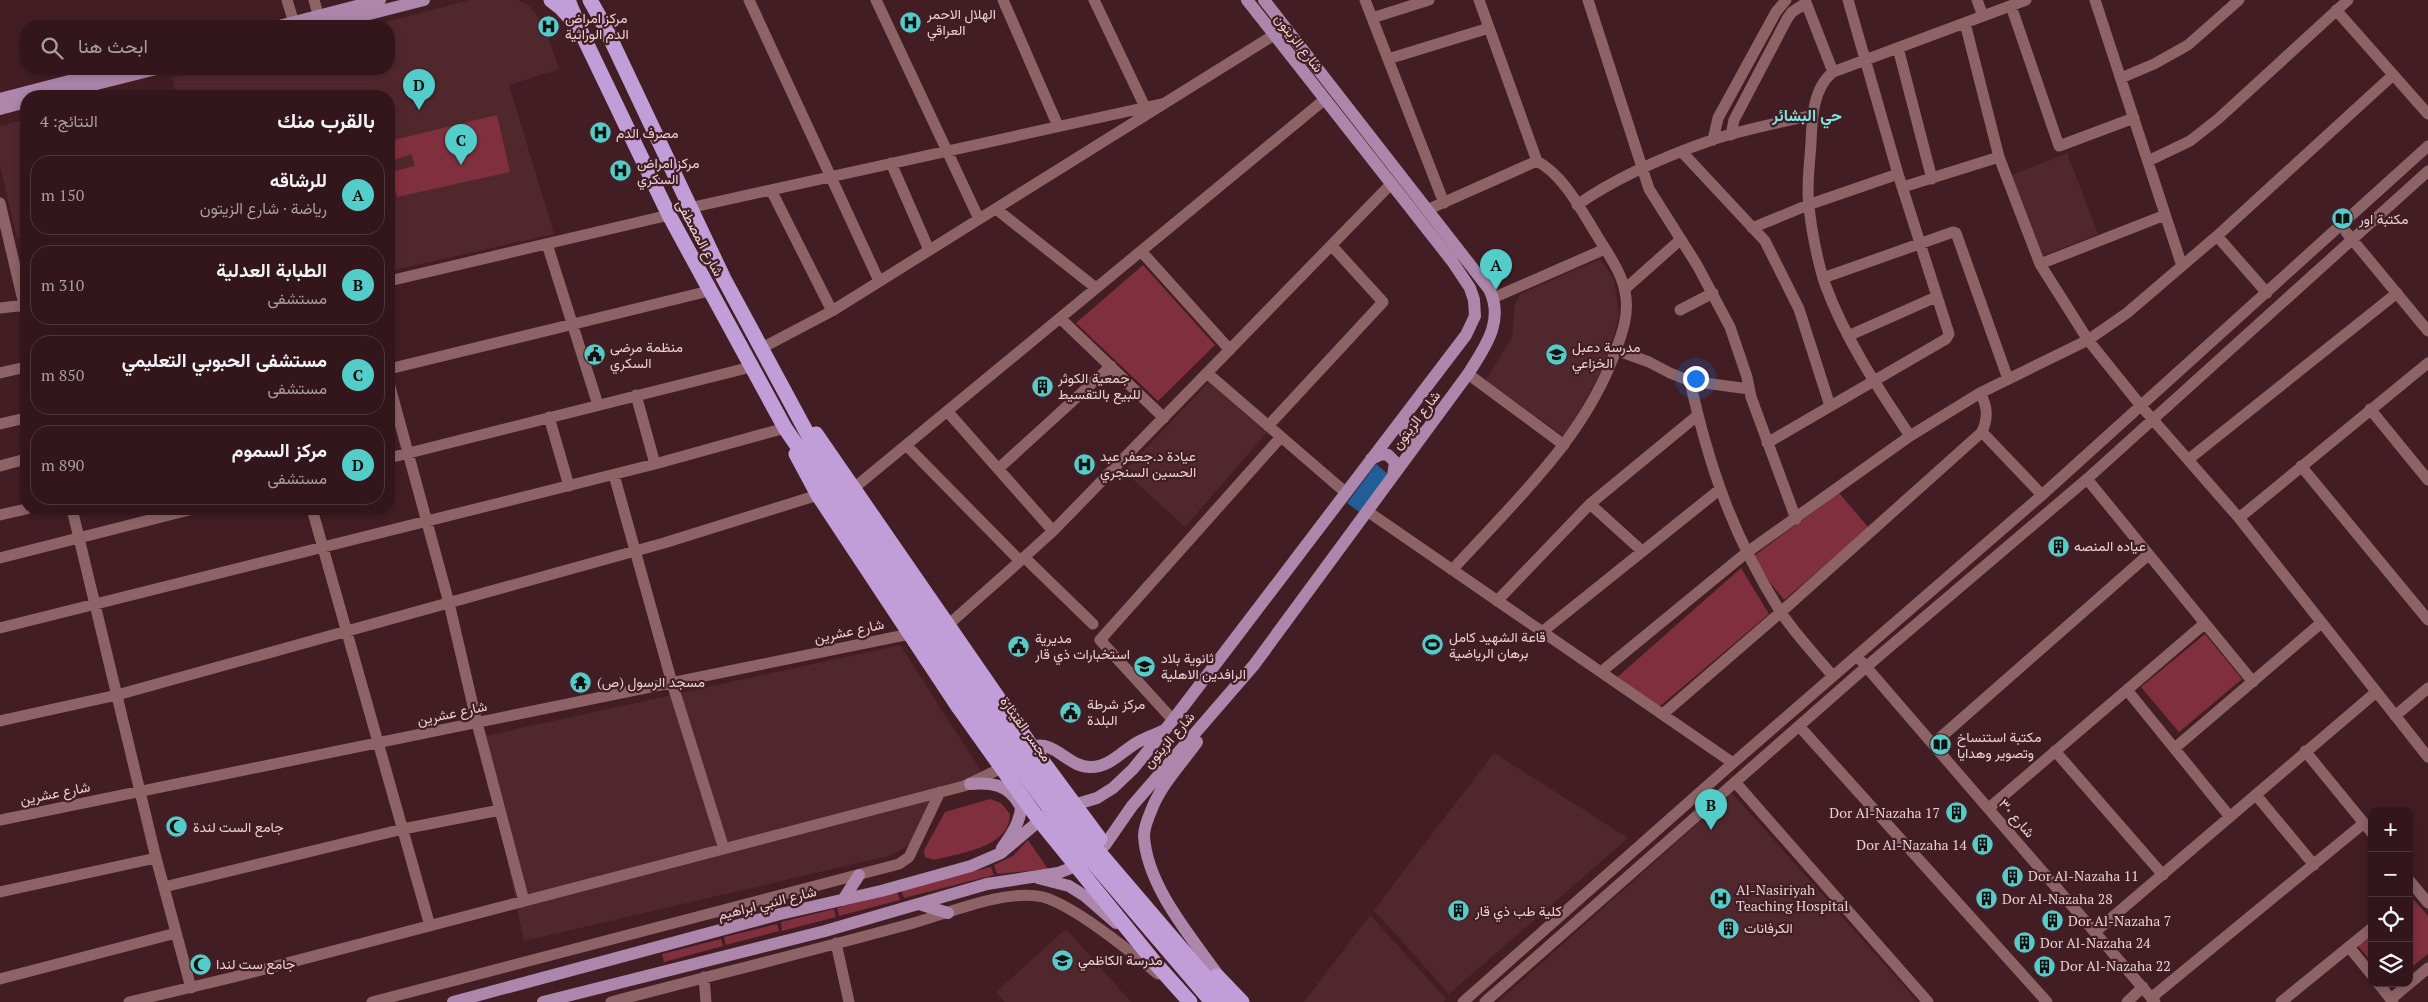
<!DOCTYPE html>
<html lang="ar">
<meta charset="utf-8">
<style>
body{margin:0;font-family:"PT Serif",Vazirmatn,serif;background:#3d2328;color:#f1f3f6;direction:rtl}
.controls{position:absolute;right:15px;bottom:15px;display:grid;overflow:hidden;border-radius:10px;box-shadow:0 2px 8px #0003}
.controls button{width:45px;height:45px;display:grid;place-items:center;padding:0;border:0;border-bottom:1px solid #4d353a;background:#32161b;color:#f1f3f6;font:25px sans-serif}
.you{position:absolute;left:1695px;top:378px;width:18px;height:18px;margin:-12px;border:4px solid #fff;border-radius:50%;background:#1a73e8;box-shadow:0 0 0 8px #1a73e833}
.badge{display:grid;place-items:center;width:32px;height:32px;border-radius:50%;background:#53cdc9;color:#111;font-size:16px;font-weight:700}
.pin{position:absolute;translate:-50% -41px;filter:drop-shadow(0 1px 2px #0008)}
.pin::after{content:'';position:absolute;top:26px;width:18px;height:15px;background:inherit;clip-path:polygon(0 0,100% 0,50% 100%)}
.list{margin:0;padding:0;list-style:none}
h2{display:flex;justify-content:space-between;align-items:center;height:65px;margin:0;padding:0 20px;font-size:21px}
h2 small{font-size:16px;font-weight:400;color:#a89fa3}
.list li{display:grid;grid-template-columns:32px 1fr auto;gap:15px;align-items:center;box-sizing:border-box;height:80px;margin:0 10px 10px;padding:0 10px;border:1px solid #4d353a;border-radius:20px}
.list b{display:block;font-size:19px;white-space:nowrap}
.list p{margin:0;font-size:16px;white-space:nowrap;color:#a89fa3}
.list em{font-size:16px;font-style:normal;color:#a89fa3}
.icon{flex:none;width:28px;height:28px;fill:none;stroke:currentColor;stroke-width:2;stroke-linecap:round;stroke-linejoin:round}
.map{position:relative;flex:none;width:2428px;height:1002px;overflow:hidden;direction:ltr}
.search{position:absolute;background:#32161b;box-shadow:0 2px 8px #0003;left:20px;top:20px;width:375px;height:55px;display:flex;align-items:center;gap:12px;box-sizing:border-box;padding:0 18px;border-radius:20px;color:#a89fa3;font-size:19px}
.panel{position:absolute;background:#32161b;box-shadow:0 2px 8px #0003;left:20px;top:90px;width:375px;height:425px;border-radius:20px;direction:rtl}
.map>svg:first-child{display:block}
.built{fill:#51272e}
.green{fill:#802f3e}
.water{fill:#215d99}
.lines{fill:none;stroke-linecap:round;stroke-linejoin:round}
.minor{stroke:#8d6367;stroke-width:11}
.major{stroke:#ad86ab;stroke-width:12}
.highway{stroke:#c29ed9;stroke-width:15}
.labels{text-anchor:middle;stroke-width:4.5;stroke-linejoin:round;paint-order:stroke}
.poi-label{font-size:14px;fill:#e9d0d2;stroke:#421e24;text-anchor:start}
.street-label{font-size:14px;fill:#e9d0d2;stroke:#421e24}
.quarter-label{font-size:16px;font-weight:bold;fill:#7ce8e3;stroke:#421e24}
</style>
<div class="map">
<svg width="2428" height="1002" viewBox="0 0 2428 1002">
<rect width="100%" height="100%" fill="#421e24"/>
<path class="built" d="M 470,0 L 517,0 L 527,4 L 536,14 L 549,40 L 559,69 L 509,85 L 554,234 L 389,271 L 389,96 L 177,96 L 172,78 L 209,69 L 389,69 L 389,26 L 371,26 Z
M 26,119 L 26,236 L 17,238 L 0,166 L 0,126 Z
M 2067,153 L 2098,234 L 2043,256 L 2010,176 Z
M 1600,259 L 1614,280 L 1619,315 L 1607,361 L 1565,437 L 1485,381 L 1512,338 L 1515,304 L 1520,294 Z
M 1209,382 L 1267,432 L 1185,527 L 1124,471 Z
M 900,645 L 983,774 L 935,792 L 910,844 L 892,855 L 524,941 L 481,737 Z
M 1494,753 L 1628,838 L 1449,994 L 1374,910 Z
M 1732,793 L 1918,1002 L 1498,1002 Z
M 1370,915 L 1446,999 L 1443,1002 L 1304,1002 Z
M 1066,929 L 1131,1002 L 1005,1002 L 996,992 Z"/>
<path class="green" d="M 497,115 L 510,172 L 397,197 L 391,172 L 415,166 L 411,154 L 394,160 L 389,141 Z
M 1143,265 L 1215,345 L 1158,401 L 1076,323 Z
M 1839,493 L 1869,528 L 1784,600 L 1751,558 Z
M 1741,568 L 1769,614 L 1659,707 L 1614,680 Z
M 2205,634 L 2242,679 L 2179,732 L 2141,687 Z
M 990,799 L 1001,803 L 1010,814 C 1010,848 959,853 934,860 L 925,857 L 924,850 L 945,812 Z
M 1028,840 L 1048,869 L 997,874 L 994,865 L 1013,856 Z
M 991,867 L 994,875 L 904,898 L 901,890 Z
M 897,891 L 900,900 L 839,916 L 837,908 Z
M 2414,900 L 2428,916 L 2428,954 L 2409,969 L 2409,904 Z
M 834,909 L 836,917 L 782,931 L 781,922 Z
M 777,924 L 779,931 L 726,945 L 724,937 Z
M 2372,934 L 2372,962 L 2357,945 Z
M 721,939 L 723,946 L 664,962 L 662,954 Z"/>
<path class="water" d="M 1376,464 L 1389,475 L 1362,514 L 1347,503 Z"/>
<g class="lines">
<path class="minor" d="M 287,0 L 295,26
M 314,0 L 321,25
M 749,0 L 879,281
M 876,0 L 979,219
M 1003,0 L 1058,126
M 1094,0 L 1145,107
M 1365,0 L 1444,203
M 1588,0 L 1649,189 L 1697,265 L 1730,327 L 1747,377 L 1751,397 L 1796,519
M 1805,0 L 1833,72
M 1977,0 L 1983,16
M 2095,0 L 2182,266
M 2011,6 L 2059,146 L 2134,118
M 2336,10 L 2428,114
M 1372,18 L 1429,0
M 1965,23 L 1999,157 L 2040,264 L 2088,340 L 2141,406 L 2239,518 L 2428,757
M 1898,48 L 1932,179
M 1388,59 L 1489,28
M 2121,78 L 2154,64 L 2188,45 L 2239,0
M 1731,135 L 1734,120 L 1787,19 L 1792,12 L 1806,3
M 1713,140 L 1718,118 L 1776,12 L 1786,0
M 1682,152 L 1765,241 L 1799,309 L 1830,406
M 2148,161 L 2190,141 L 2218,119 L 2348,0
M 891,163 L 929,250
M 1903,187 L 1999,157
M 771,190 L 832,311
M 0,203 L 26,313
M 1577,205 C 1617,177 1666,156 1712,140 C 1744,129 1779,123 1813,115
M 689,208 L 1161,104
M 996,209 L 1096,288
M 1429,209 L 1537,161
M 1752,228 L 1808,205 L 1898,174
M 2346,232 L 2428,331
M 2217,236 L 2267,293
M 547,244 L 598,405
M 1141,251 L 1230,350
M 2040,264 L 2165,215
M 1823,278 L 1953,232 L 1956,233 L 2008,379
M 389,281 L 669,215
M 1625,289 L 1680,240
M 1493,298 L 1605,249
M 0,308 L 26,305
M 1680,310 L 1713,293
M 1060,318 L 1164,418
M 1848,336 L 1936,297
M 760,349 L 832,311 L 1274,35
M 1616,350 L 1649,362 L 1670,373 L 1690,381 L 1749,389
M 389,369 L 709,291
M 0,373 L 26,367
M 1207,373 L 1345,492
M 1468,374 L 1564,445
M 1690,381 C 1709,467 1733,536 1780,611 C 1795,634 1815,655 1833,676
M 389,383 L 449,603 L 477,723 L 524,901
M 636,395 L 655,464
M 2370,409 L 2428,480
M 947,411 L 1053,531
M 549,417 L 569,486
M 0,424 L 26,418
M 1268,426 L 1383,302 L 1332,246
M 1982,432 L 2042,495
M 1910,436 C 1878,388 1845,339 1825,284 C 1818,264 1811,228 1809,206 C 1806,186 1810,163 1811,142 C 1812,118 1813,88 1833,72 L 2026,0
M 1767,443 L 1946,339 L 1949,334 L 1898,174 L 1848,0
M 906,445 L 1020,561 L 1053,531 L 1391,184
M 389,458 L 751,367
M 2189,459 L 2397,293
M 0,466 L 26,459
M 2301,466 L 2428,620
M 998,469 L 1111,366
M 614,475 L 672,683 L 724,849
M 2087,479 L 2253,682
M 854,488 L 1324,100
M 1590,504 L 1642,551
M 72,509 L 156,858 L 191,988
M 312,509 L 430,926
M 1367,511 L 1733,763
M 0,515 L 26,509
M 2239,518 L 2428,363
M 1024,557 L 1093,624
M 0,558 L 193,509
M 1452,570 C 1514,502 1587,436 1617,347 C 1623,331 1628,315 1626,298 C 1624,275 1608,254 1596,234 C 1580,208 1564,176 1537,161 L 1479,0
M 1497,601 L 1590,504 L 1698,415
M 948,625 L 1020,561
M 0,628 L 655,464 L 785,428
M 1542,632 L 1719,490
M 1862,662 L 2155,1002
M 1601,672 L 1746,553 L 1910,436 L 1980,393 L 2088,340 L 2127,313 L 2217,236 L 2393,75
M 2127,690 L 2230,817
M 1663,714 L 1781,612 L 1982,432 C 1988,418 1988,407 1980,393
M 2395,716 L 2428,688
M 1173,720 L 1100,640 L 1281,437
M 0,721 L 117,695 L 664,543 L 818,495
M 1799,726 L 2047,1002
M 1933,744 L 2148,555
M 2176,747 L 2321,623
M 2055,751 L 2163,875
M 2305,751 L 2372,833
M 1735,782 L 1928,1002
M 2256,795 L 2314,865
M 1989,808 L 2204,624
M 0,820 L 910,634
M 2409,880 L 2428,903
M 164,887 L 403,829 L 500,810
M 0,892 L 156,858
M 2095,932 L 2375,693
M 836,943 L 849,1002
M 2349,947 L 2372,975
M 704,977 L 706,1002
M 0,979 L 176,933
M 2378,983 L 2393,1002
M 2151,998 L 2364,823
M 2391,999 L 2428,968
M 129,1002 L 234,977 L 964,786 L 1008,765
M 372,1002 L 899,864 L 909,857 L 940,792
M 611,1002 C 710,976 811,951 910,924 C 946,914 1007,888 1043,897 C 1075,906 1131,952 1158,974
M 1463,1002 L 1733,763 L 2042,495 L 2428,146
M 1485,1002 L 1866,667 L 2087,479 L 2428,171
M 2127,1002 L 2143,987
M 2281,1002 L 2372,928"/>
<path class="major" d="M 279,26 L 380,0
M 322,26 L 424,0
M 49,96 L 156,69
M 0,99 L 115,69
M 0,109 L 26,102
M 1405,416 L 1402,427 L 1405,433 L 1414,438 L 1425,432
M 1371,459 L 1382,454 L 1388,455 L 1395,462 L 1393,476
M 1197,742 C 1182,763 1160,786 1151,811 C 1148,818 1144,829 1144,836 C 1147,888 1194,940 1223,982
M 1032,747 C 1055,739 1068,768 1091,767 C 1110,767 1122,751 1138,742 C 1145,738 1154,735 1162,731
M 970,784 C 990,782 1008,784 1019,804
M 1067,807 L 1097,798 L 1113,788 L 1133,769 L 1173,720 L 1466,335 L 1475,316 L 1474,300 L 1470,288 L 1452,261 L 1247,0
M 1002,848 C 1014,832 1026,813 1019,793
M 1038,878 L 1069,886 L 1085,896 L 1116,923
M 843,900 L 859,875
M 919,904 L 948,913
M 453,1002 L 780,914 L 881,891 L 971,866 L 1001,853 L 1046,815
M 543,1002 L 825,931 L 987,884 L 1058,873 L 1084,863 L 1105,845 L 1132,806 L 1254,665 L 1468,374 C 1485,347 1505,321 1489,289 L 1264,0"/>
<path class="highway" d="M 551,0 L 560,7 L 573,21
M 568,0 L 582,34 L 669,215 L 785,428 L 964,691 L 1066,831 L 1212,1002
M 590,0 L 604,25 L 724,279 L 820,457 L 974,685 L 1075,824 L 1227,1002
M 816,434 L 1032,747 L 1100,839
M 796,454 L 818,495 L 959,708 L 1039,820 L 1156,964 L 1190,1002
M 1217,976 L 1242,1002"/>
</g>
<defs>
<symbol id="hospital-disc" viewBox="-11 -11 22 22"><circle r="9.5" fill="#53cdc9" stroke="#421e24"/><path d="M-5-5h3v3.5h4V-5h3V5h-3V1.5h-4V5h-3Z" fill="#111"/></symbol>
<symbol id="library-disc" viewBox="-11 -11 22 22"><circle r="9.5" fill="#53cdc9" stroke="#421e24"/><path d="M-6-4Q-3-5.5-.7-3.5V5Q-3 3-6 4ZM6-4Q3-5.5 .7-3.5V5Q3 3 6 4Z" fill="#111"/></symbol>
<symbol id="civic-disc" viewBox="-11 -11 22 22"><circle r="9.5" fill="#53cdc9" stroke="#421e24"/><path d="M-.6-6.5H3V-4.5H.6V-3L4-1V1h2V6H-6V1h2V-1L-.6-3ZM-1.2 2.5V6h2.4V2.5Z" fill="#111"/></symbol>
<symbol id="school-disc" viewBox="-11 -11 22 22"><circle r="9.5" fill="#53cdc9" stroke="#421e24"/><path d="M0-5L7-2L0 1L-7-2ZM-4 1L0 2.5L4 1V4Q0 6-4 4Z" fill="#111"/></symbol>
<symbol id="building-disc" viewBox="-11 -11 22 22"><circle r="9.5" fill="#53cdc9" stroke="#421e24"/><path d="M-4-6H4V6H1V3H-1V6H-4ZM-2.5-4.3h1.7v1.8h-1.7ZM.8-4.3h1.7v1.8H.8ZM-2.5-1h1.7V.8h-1.7ZM.8-1h1.7V.8H.8Z" fill="#111"/></symbol>
<symbol id="stadium-disc" viewBox="-11 -11 22 22"><circle r="9.5" fill="#53cdc9" stroke="#421e24"/><path d="M0-5a6.5 5 0 1 0 0 10a6.5 5 0 1 0 0-10ZM-3.5-1.8h7v3.6h-7Z" fill="#111"/></symbol>
<symbol id="temple-disc" viewBox="-11 -11 22 22"><circle r="9.5" fill="#53cdc9" stroke="#421e24"/><path d="M0-6L5-2H3V0L6.5 2.5H4V6H1.5V3h-3V6H-4V2.5H-6.5L-3 0V-2H-5Z" fill="#111"/></symbol>
<symbol id="mosque-disc" viewBox="-11 -11 22 22"><circle r="9.5" fill="#53cdc9" stroke="#421e24"/><path d="M3.5-4.9A6 6 0 1 0 3.5 4.9A5 5 0 1 1 3.5-4.9Z" fill="#111"/></symbol>
</defs>
<g fill-rule="evenodd">
<use href="#hospital-disc" x="898" y="10" width="25" height="25"/>
<use href="#hospital-disc" x="536" y="14" width="25" height="25"/>
<use href="#hospital-disc" x="588" y="120" width="25" height="25"/>
<use href="#hospital-disc" x="608" y="158" width="25" height="25"/>
<use href="#library-disc" x="2330" y="206" width="25" height="25"/>
<use href="#civic-disc" x="582" y="342" width="25" height="25"/>
<use href="#school-disc" x="1544" y="342" width="25" height="25"/>
<use href="#building-disc" x="1030" y="374" width="25" height="25"/>
<use href="#hospital-disc" x="1072" y="452" width="25" height="25"/>
<use href="#building-disc" x="2046" y="534" width="25" height="25"/>
<use href="#stadium-disc" x="1420" y="632" width="25" height="25"/>
<use href="#civic-disc" x="1006" y="634" width="25" height="25"/>
<use href="#school-disc" x="1132" y="654" width="25" height="25"/>
<use href="#temple-disc" x="568" y="670" width="25" height="25"/>
<use href="#civic-disc" x="1058" y="700" width="25" height="25"/>
<use href="#library-disc" x="1928" y="732" width="25" height="25"/>
<use href="#building-disc" x="1944" y="800" width="25" height="25"/>
<use href="#mosque-disc" x="164" y="814" width="25" height="25"/>
<use href="#building-disc" x="1970" y="832" width="25" height="25"/>
<use href="#building-disc" x="2000" y="864" width="25" height="25"/>
<use href="#hospital-disc" x="1708" y="886" width="25" height="25"/>
<use href="#building-disc" x="1974" y="886" width="25" height="25"/>
<use href="#building-disc" x="1446" y="898" width="25" height="25"/>
<use href="#building-disc" x="2040" y="908" width="25" height="25"/>
<use href="#building-disc" x="1716" y="916" width="25" height="25"/>
<use href="#building-disc" x="2012" y="930" width="25" height="25"/>
<use href="#school-disc" x="1050" y="948" width="25" height="25"/>
<use href="#mosque-disc" x="188" y="952" width="25" height="25"/>
<use href="#building-disc" x="2032" y="954" width="25" height="25"/>
</g>
<g class="labels">
<g class="poi-label">
<text x="927" y="19">الهلال الاحمر<tspan x="927" dy="16">العراقي</tspan></text>
<text x="565" y="23">مركز امراض<tspan x="565" dy="16">الدم الوراثية</tspan></text>
<text x="616" y="138">مصرف الدم</text>
<text x="637" y="168">مركز امراض<tspan x="637" dy="16">السكري</tspan></text>
<text x="2359" y="224">مكتبة اور</text>
<text x="610" y="352">منظمة مرضى<tspan x="610" dy="16">السكري</tspan></text>
<text x="1572" y="352">مدرسة دعبل<tspan x="1572" dy="16">الخزاعي</tspan></text>
<text x="1058" y="383">جمعية الكوثر<tspan x="1058" dy="16">للبيع بالتقسيط</tspan></text>
<text x="1100" y="461">عيادة د.جعفر عبد<tspan x="1100" dy="16">الحسين السنجري</tspan></text>
<text x="2074" y="551">عياده المنصه</text>
<text x="1449" y="642">قاعة الشهيد كامل<tspan x="1449" dy="16">برهان الرياضية</tspan></text>
<text x="1035" y="643">مديرية<tspan x="1035" dy="16">استخبارات ذي قار</tspan></text>
<text x="1161" y="663">ثانوية بلاد<tspan x="1161" dy="16">الرافدين الاهلية</tspan></text>
<text x="597" y="687">مسجد الرسول (ص)</text>
<text x="1087" y="709">مركز شرطة<tspan x="1087" dy="16">البلدة</tspan></text>
<text x="1957" y="742">مكتبة استنساخ<tspan x="1957" dy="16">وتصوير وهدايا</tspan></text>
<text x="1940" y="818" text-anchor="end">Dor Al-Nazaha 17</text>
<text x="193" y="832">جامع الست لندة</text>
<text x="1967" y="850" text-anchor="end">Dor Al-Nazaha 14</text>
<text x="2028" y="881">Dor Al-Nazaha 11</text>
<text x="1736" y="895">Al-Nasiriyah<tspan x="1736" dy="16">Teaching Hospital</tspan></text>
<text x="2002" y="904">Dor Al-Nazaha 28</text>
<text x="1475" y="916">كلية طب ذي قار</text>
<text x="2068" y="926">Dor Al-Nazaha 7</text>
<text x="1744" y="933">الكرفانات</text>
<text x="2040" y="948">Dor Al-Nazaha 24</text>
<text x="1078" y="965">مدرسة الكاظمي</text>
<text x="216" y="969">جامع ست لندا</text>
<text x="2060" y="971">Dor Al-Nazaha 22</text>
</g>
<g class="street-label">
<text transform="translate(1299 43) rotate(52)" y="5">شارع الزيتون</text>
<text transform="translate(700 238) rotate(62)" y="5">شارع المصطفى</text>
<text transform="translate(1416 420) rotate(-53)" y="5">شارع الزيتون</text>
<text transform="translate(849 631) rotate(-12)" y="5">شارع عشرين</text>
<text transform="translate(452 713) rotate(-12)" y="5">شارع عشرين</text>
<text transform="translate(1026 729) rotate(54)" y="5">مجسر القيثارة</text>
<text transform="translate(1169 740) rotate(-49)" y="5">شارع الزيتون</text>
<text transform="translate(55 793) rotate(-11)" y="5">شارع عشرين</text>
<text transform="translate(2017 818) rotate(49)" y="5">شارع ٣٠</text>
<text transform="translate(767 903) rotate(-14)" y="5">شارع النبي ابراهيم</text>
</g>
<g class="quarter-label">
<text x="1807" y="121">حي البشائر</text>
</g>
</g>
</svg>
<div class="controls">
<button>+</button>
<button>−</button>
<button><svg class="icon" aria-label="locate" viewBox="0 0 24 24"><circle cx="12" cy="12" r="6"/><path d="M12 2v4M12 18v4M2 12h4M18 12h4"/></svg></button>
<button><svg class="icon" aria-label="layers" viewBox="0 0 24 24"><path d="M12 4l9 5-9 5-9-5zM3 14l9 5 9-5"/></svg></button>
</div>
<div class="you"></div>
<div class="pin badge" style="left:1496px;top:290px">A</div>
<div class="pin badge" style="left:1711px;top:830px">B</div>
<div class="pin badge" style="left:461px;top:165px">C</div>
<div class="pin badge" style="left:419px;top:110px">D</div>
<div class="search"><svg class="icon" aria-label="search" viewBox="0 0 24 24"><circle cx="10" cy="10" r="6"/><path d="M15 15l6 6"/></svg>ابحث هنا</div>
<section class="panel">
<h2>بالقرب منك<small>النتائج: 4</small></h2>
<ul class="list">
<li><span class="badge">A</span><div><b>للرشاقه</b><p>رياضة · شارع الزيتون</p></div><em>150 m</em></li>
<li><span class="badge">B</span><div><b>الطبابة العدلية</b><p>مستشفى</p></div><em>310 m</em></li>
<li><span class="badge">C</span><div><b>مستشفى الحبوبي التعليمي</b><p>مستشفى</p></div><em>850 m</em></li>
<li><span class="badge">D</span><div><b>مركز السموم</b><p>مستشفى</p></div><em>890 m</em></li>
</ul>
</section>
</div>
